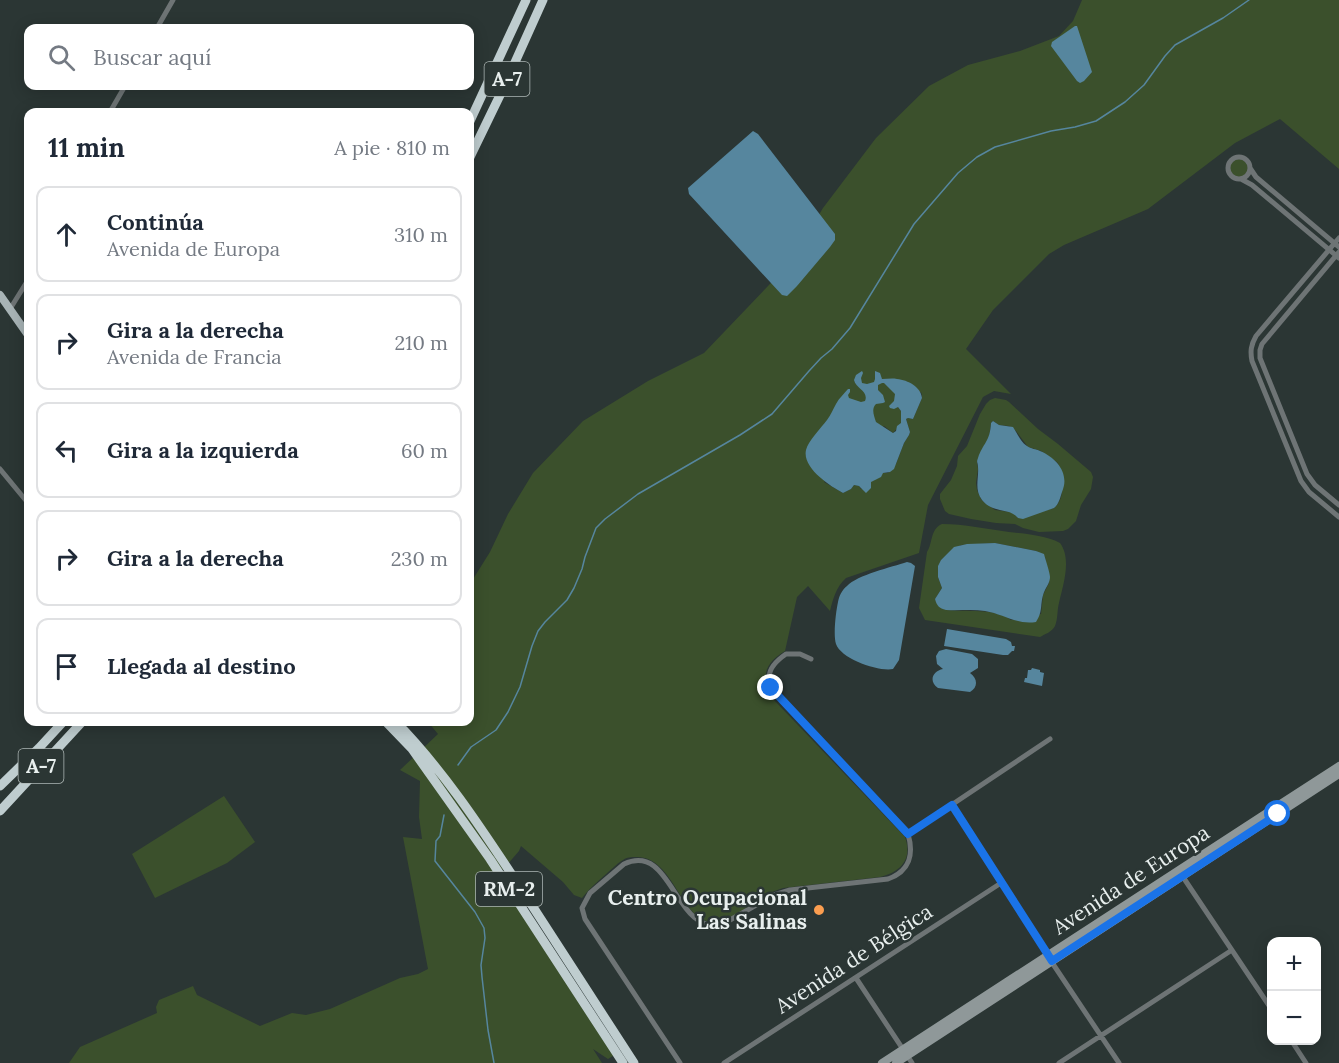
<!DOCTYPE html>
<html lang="es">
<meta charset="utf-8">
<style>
body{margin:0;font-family:Lora,serif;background:#f2f2f3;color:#1f2937}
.controls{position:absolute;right:18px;bottom:18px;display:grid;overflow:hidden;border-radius:12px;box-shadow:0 3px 15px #0003}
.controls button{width:54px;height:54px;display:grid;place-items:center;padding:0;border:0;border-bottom:2px solid #e0e1e3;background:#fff;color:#1f2937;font:30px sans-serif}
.stop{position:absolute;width:18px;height:18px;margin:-14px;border:4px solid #1a73e8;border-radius:50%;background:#fff}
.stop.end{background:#1a73e8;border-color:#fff;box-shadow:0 2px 6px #0008}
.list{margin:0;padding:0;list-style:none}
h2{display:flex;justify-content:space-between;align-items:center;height:78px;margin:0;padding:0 24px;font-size:26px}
h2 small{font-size:20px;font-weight:400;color:#747a83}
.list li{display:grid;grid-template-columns:39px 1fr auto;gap:18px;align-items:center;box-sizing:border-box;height:96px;margin:0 12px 12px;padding:0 12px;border:2px solid #e0e1e3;border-radius:12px}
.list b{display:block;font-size:22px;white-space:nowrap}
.list p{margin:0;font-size:20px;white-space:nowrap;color:#747a83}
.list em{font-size:20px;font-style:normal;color:#747a83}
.icon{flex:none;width:33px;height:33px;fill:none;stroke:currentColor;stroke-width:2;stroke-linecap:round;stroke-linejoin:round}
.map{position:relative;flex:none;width:1339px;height:1063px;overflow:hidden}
.search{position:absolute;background:#fff;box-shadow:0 3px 15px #0003;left:24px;top:24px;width:450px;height:66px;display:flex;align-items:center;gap:15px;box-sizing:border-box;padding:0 21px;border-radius:12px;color:#747a83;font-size:22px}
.panel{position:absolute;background:#fff;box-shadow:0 3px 15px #0003;left:24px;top:108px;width:450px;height:618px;border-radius:12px}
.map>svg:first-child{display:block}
.green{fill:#3b502c;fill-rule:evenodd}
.water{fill:#56869e;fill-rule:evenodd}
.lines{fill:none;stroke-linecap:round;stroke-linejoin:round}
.stream{stroke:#56869e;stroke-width:1.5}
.street{stroke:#6e7475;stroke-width:5}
.secondary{stroke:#8f9899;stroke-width:8}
.primary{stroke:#a8b4b6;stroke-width:8}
.highway{stroke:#bfcdcf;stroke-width:9}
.route{stroke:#1a73e8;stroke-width:8}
.poi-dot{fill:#fb9e50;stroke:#2b3634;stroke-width:2}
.labels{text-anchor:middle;stroke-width:5;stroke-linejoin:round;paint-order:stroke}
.shield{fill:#2b3634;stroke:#afb8b6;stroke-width:1.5}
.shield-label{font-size:20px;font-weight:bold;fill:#e8efee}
.street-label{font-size:21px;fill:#e8efee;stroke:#2b3634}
.poi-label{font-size:21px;font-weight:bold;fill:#e8efee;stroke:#2b3634;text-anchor:end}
</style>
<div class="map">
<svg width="1339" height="1063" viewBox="0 0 1339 1063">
<rect width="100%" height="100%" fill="#2b3634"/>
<path class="green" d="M 1082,0 L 1339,0 L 1339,169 L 1280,119 L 1235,143 L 1148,209 L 1064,245 L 1049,254 L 993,310 L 966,349 L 1011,394 L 994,391 L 983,397 L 928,505 L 919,553 L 846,578 C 836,587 833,599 830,611 L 808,586 L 797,597 L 785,651 C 763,664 761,678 773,699 L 905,837 C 913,860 900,872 880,877 L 783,888 L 772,892 L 727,920 C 680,937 679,856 636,857 C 631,857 627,857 623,860 C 616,864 611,870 605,875 C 597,882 589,889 582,898 L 574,895 L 563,882 L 521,846 L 519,851 L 499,874 L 616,1054 L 608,1059 L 593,1049 L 602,1063 L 69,1063 L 80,1047 L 157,1013 L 156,1007 L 159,1000 L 193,986 L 197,995 L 260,1026 L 292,1013 L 306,1015 L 330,1009 L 400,978 L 418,974 L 428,969 L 403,837 L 422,839 L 419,817 L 420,781 L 400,770 L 438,734 L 428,722 L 470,722 L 470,584 L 490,552 L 508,514 L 533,473 L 583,421 L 648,381 L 704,353 L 790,263 L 823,208 L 876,138 L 929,86 L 968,65 L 1020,51 L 1059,36 L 1073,21 ZM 921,392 L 922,395 L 922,398 L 913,419 L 908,418 L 906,419 L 910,432 L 909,435 L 904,443 L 896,464 L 888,473 L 882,473 L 861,489 L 859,486 L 854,485 L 851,489 L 843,493 L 824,482 L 859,444 L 862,443 L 866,439 L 884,426 L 893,433 L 902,423 L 901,411 L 898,407 L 896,407 Z
M1230 168a9 9 0 1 1 18 0a9 9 0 1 1-18 0Z
M 995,398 L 1006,400 L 1009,402 L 1038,429 L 1058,444 L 1091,472 L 1093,477 L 1091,489 L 1081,505 L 1076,521 L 1068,529 L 1063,531 L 1039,532 L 1023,528 L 1015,524 L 996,523 L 971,519 L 949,514 L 945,511 L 940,499 L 940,494 L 951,480 L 957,466 L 958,456 L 967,446 L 980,414 L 986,404 L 990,400 ZM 993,421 L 999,425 L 1009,426 L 1016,431 L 1028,447 L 1041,451 L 1058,463 C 1061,478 1067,497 1054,508 L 1018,518 L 1014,513 L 1010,512 L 995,510 L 984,502 L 981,499 L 977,490 L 976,483 L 978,469 L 977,462 L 984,446 L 989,439 L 991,423 Z
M 942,524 C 964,524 987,529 1009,532 C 1026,534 1045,535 1060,543 C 1072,559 1063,585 1059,603 C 1057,610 1058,619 1055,626 C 1052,632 1045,634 1040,637 L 925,620 L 919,608 L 927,552 C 933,543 930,529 942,524 ZM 995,543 L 1036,551 L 1045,557 L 1049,583 L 1043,595 L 1041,614 L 1011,620 C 997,608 964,612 946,610 L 935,599 L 942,588 L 938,577 L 941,560 L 952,550 L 961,545 Z
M 224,796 L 255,842 L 227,863 L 155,898 L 132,854 Z"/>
<path class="water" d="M 1075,26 L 1077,26 L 1092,72 L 1084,81 L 1080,83 L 1077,81 L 1051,46 L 1052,42 Z
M 753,131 L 758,134 L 835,234 L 835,240 L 830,247 L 797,286 L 787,296 L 782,295 L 689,194 L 688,188 Z
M 862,371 L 863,373 L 861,378 L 862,383 L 867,384 L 874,382 L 875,379 L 875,371 L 880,373 L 882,379 C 887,379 892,378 897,379 C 908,380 921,387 922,398 L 913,419 L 908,418 L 906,419 L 910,432 L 909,435 L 904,443 L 894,469 L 890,472 L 883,473 L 881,477 L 871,482 L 871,488 L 866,493 L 859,486 L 854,485 L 851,489 L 843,493 C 830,486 802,468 806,450 C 808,441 821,428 827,420 C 831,415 833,409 836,404 C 839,398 844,394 848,389 L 850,389 L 850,392 L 848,395 L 849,398 L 861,402 L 865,401 C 869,391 856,389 854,380 L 856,375 ZM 882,383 L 884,383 L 895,394 L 894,401 L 889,406 L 890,408 L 894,409 L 898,407 L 901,411 L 901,423 L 897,426 L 896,431 L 893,433 L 876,422 C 874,416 871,409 876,404 L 883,403 L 885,402 L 883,395 L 878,390 L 878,385 Z
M 993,421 L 999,425 L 1013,427 C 1017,433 1021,442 1027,446 C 1031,449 1036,449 1040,451 C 1057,458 1070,474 1062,492 C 1060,498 1059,504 1054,508 L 1023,519 L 1018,518 C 1009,507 993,514 982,500 C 974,489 979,479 978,467 C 978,462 976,463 978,458 C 983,443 990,442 991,423 Z
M 995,543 L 1036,551 L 1044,554 C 1045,558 1050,573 1050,577 C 1050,582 1047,586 1045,590 C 1039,603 1044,610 1036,622 C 1016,625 1004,614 985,611 C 972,609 959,611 946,610 C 939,608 937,606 935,599 L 942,588 L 938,577 L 938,566 L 941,560 L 954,547 L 967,544 Z
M 907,562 L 911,563 L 915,566 L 899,660 L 893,669 C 879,672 841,659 836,644 C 833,635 836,611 838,602 C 839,596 842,590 847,586 C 857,575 892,567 907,562 Z
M 947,629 L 1006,639 L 1011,642 L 1012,646 L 1015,646 L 1014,651 L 1012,651 L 1008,655 L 1003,655 L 944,646 Z
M 946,649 L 972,654 L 978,659 L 978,668 L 970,673 C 978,679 978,687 970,692 L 938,688 C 928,681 933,671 943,669 L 937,664 L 936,656 L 939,651 Z
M 1032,668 L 1040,670 L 1040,672 L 1044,673 L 1042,686 L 1024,682 L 1025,678 L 1027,678 L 1028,670 L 1031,670 Z"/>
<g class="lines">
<path class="stream" d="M 458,765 L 471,747 L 496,730 L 508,712 L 520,687 L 532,646 L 538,631 L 545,622 L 567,600 L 574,588 L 582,569 L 585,557 L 596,528 L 605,519 L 638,494 L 740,435 L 772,414 L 809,371 L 821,358 L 832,349 L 850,328 L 914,224 L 958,173 L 977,157 L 995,147 L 1051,131 L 1075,127 L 1096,121 L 1125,102 L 1144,85 L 1165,56 L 1175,45 L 1223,18 L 1249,0
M 444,815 L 440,836 L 436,841 L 435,861 L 475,912 L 484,928 L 485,938 L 481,965 L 482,977 L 488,1030 L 494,1063"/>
<path class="street" d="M 157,28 L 173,0
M 110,112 L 125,86
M1228 168a11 11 0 1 1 22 0a11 11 0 1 1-22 0Z
M 1250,168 L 1256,177 L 1339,247
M 1241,179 L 1252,185 L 1339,258
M 1339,238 L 1256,336 C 1251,345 1250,351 1252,361 L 1301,481 L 1309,492 L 1339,517
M 1339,252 L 1262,344 L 1260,350 L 1260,358 L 1307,474 L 1315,485 L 1339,505
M 10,309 L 28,280
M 0,469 L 28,503
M 952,805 L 1051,961 L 1119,1063
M 908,834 L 1050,739
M 1181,874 L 1272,1010
M 856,978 L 912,1063
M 1291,1040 L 1306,1063
M 680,1063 L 585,919 L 582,908 L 590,893 L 624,864 C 673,841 674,937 723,924 L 774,895 L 790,890 L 888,879 C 910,871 914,854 908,834 L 782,701 C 766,681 763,670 786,654 L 800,654 L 811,659
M 724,1063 L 1001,883
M 1059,1063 L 1232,950"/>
<path class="secondary" d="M 882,1063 L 1339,766
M 896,1063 L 1339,774"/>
<path class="primary" d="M 0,295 L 28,335"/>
<path class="highway" d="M 470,121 L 526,0
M 470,157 L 503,89 L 543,0
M 386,722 L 412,749 L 490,859 L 623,1063
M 396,722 C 445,772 483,831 522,890 C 559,948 597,1005 634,1063
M 0,786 L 39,748 L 63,722
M 0,811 L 82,722"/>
</g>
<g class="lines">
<path class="route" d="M 771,688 L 908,834 L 952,805 L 1052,961 L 1278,814"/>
</g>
<circle class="poi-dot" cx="819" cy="910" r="6"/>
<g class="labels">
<g class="shield">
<rect x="484.5" y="62" width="45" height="34" rx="4.5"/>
<rect x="18.5" y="749" width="45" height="34" rx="4.5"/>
<rect x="476" y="872" width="66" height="34" rx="4.5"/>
</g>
<g class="shield-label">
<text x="507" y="86">A-7</text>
<text x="41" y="773">A-7</text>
<text x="509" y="896">RM-2</text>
</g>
<g class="street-label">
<text transform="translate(1131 880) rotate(-33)" y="7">Avenida de Europa</text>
<text transform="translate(854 959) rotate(-33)" y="7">Avenida de Bélgica</text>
</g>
<g class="poi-label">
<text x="807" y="905">Centro Ocupacional<tspan x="807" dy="24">Las Salinas</tspan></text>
</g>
</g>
</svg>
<div class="controls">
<button>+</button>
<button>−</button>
</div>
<div class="stop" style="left:1278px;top:814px"></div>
<div class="stop end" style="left:771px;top:688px"></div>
<div class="search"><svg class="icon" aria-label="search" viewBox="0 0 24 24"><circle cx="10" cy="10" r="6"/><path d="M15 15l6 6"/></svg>Buscar aquí</div>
<section class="panel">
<h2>11 min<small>A pie · 810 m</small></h2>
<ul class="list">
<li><svg class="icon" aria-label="ahead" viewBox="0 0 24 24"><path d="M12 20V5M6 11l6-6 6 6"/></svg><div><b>Continúa</b><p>Avenida de Europa</p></div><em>310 m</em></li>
<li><svg class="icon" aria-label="right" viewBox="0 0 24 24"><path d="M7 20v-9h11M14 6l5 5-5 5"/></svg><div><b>Gira a la derecha</b><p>Avenida de Francia</p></div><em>210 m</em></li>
<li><svg class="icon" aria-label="left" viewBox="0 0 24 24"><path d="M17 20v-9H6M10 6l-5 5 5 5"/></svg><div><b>Gira a la izquierda</b></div><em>60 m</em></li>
<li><svg class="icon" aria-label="right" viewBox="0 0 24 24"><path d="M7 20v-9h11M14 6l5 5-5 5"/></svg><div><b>Gira a la derecha</b></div><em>230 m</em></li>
<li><svg class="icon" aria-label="arrive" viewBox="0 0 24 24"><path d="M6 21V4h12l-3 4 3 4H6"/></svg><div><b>Llegada al destino</b></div></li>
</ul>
</section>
</div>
